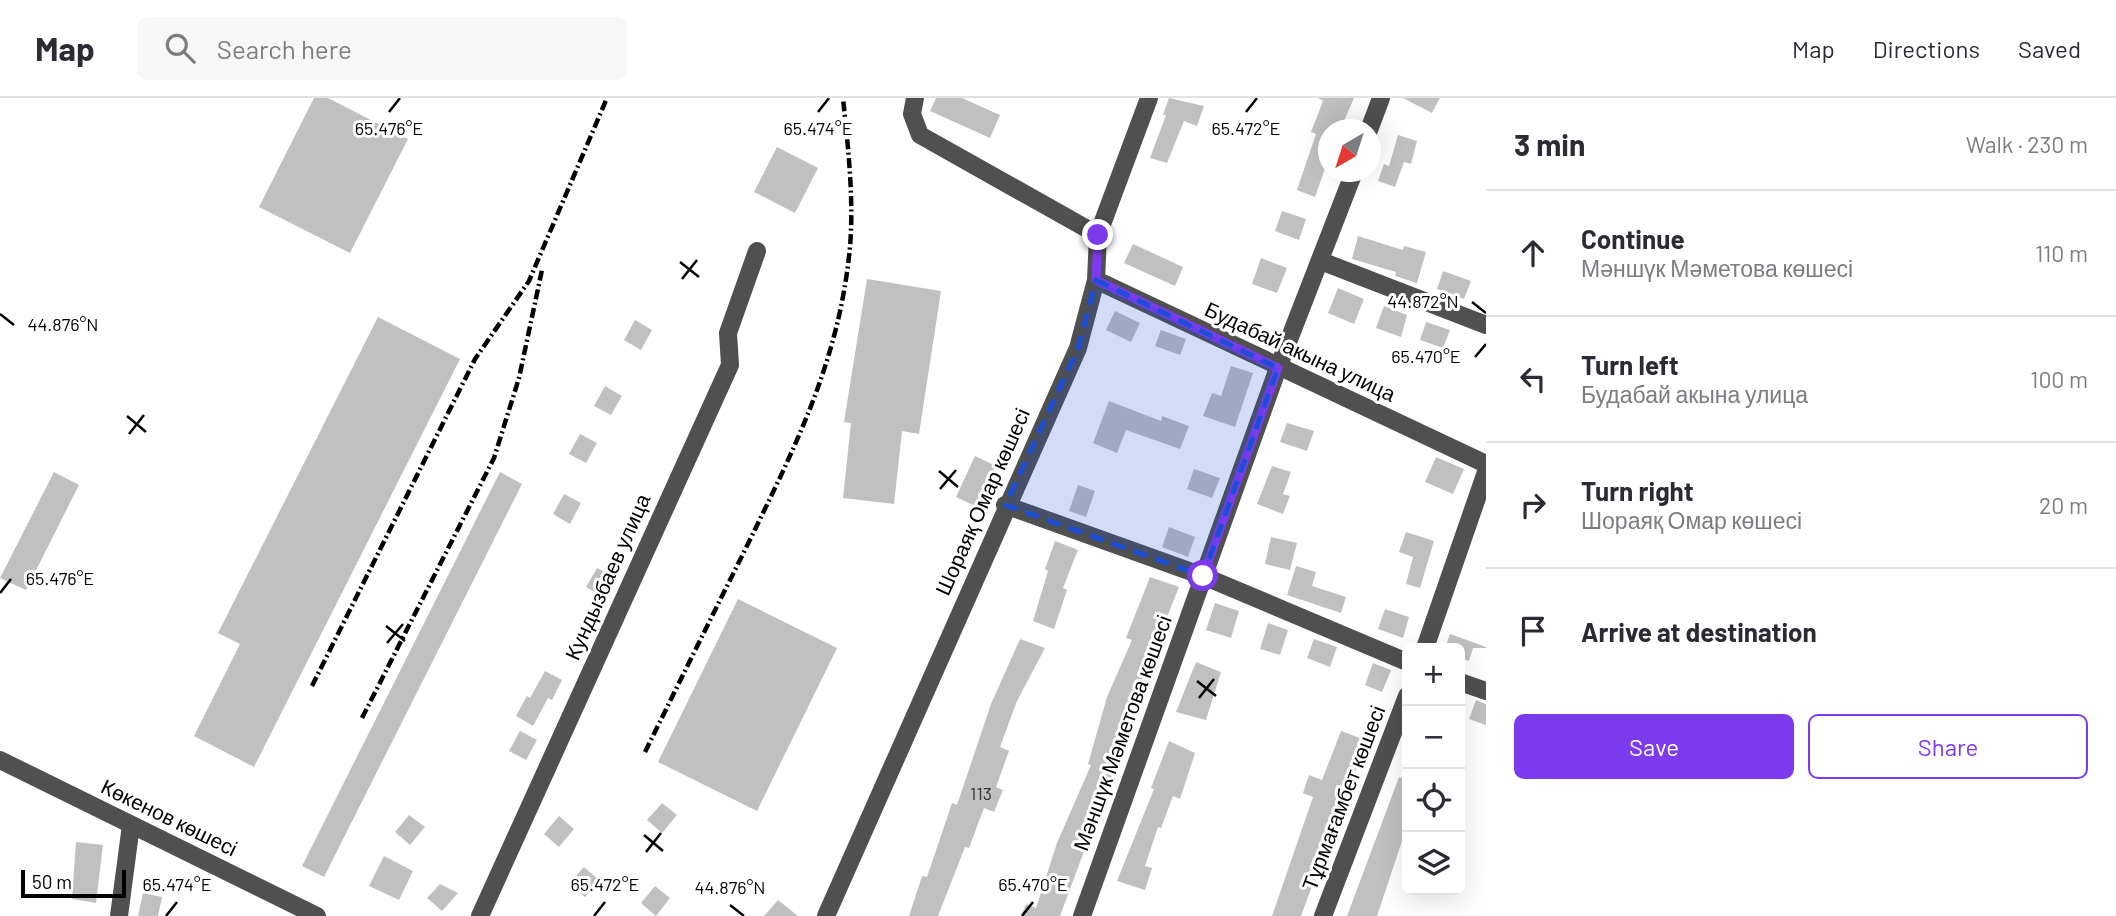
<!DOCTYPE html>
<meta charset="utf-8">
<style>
body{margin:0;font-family:Barlow,sans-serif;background:#f7f7f7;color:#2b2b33}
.controls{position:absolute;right:21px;bottom:21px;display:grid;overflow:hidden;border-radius:10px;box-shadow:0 7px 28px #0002}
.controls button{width:63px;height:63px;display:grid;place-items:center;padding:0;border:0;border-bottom:2px solid #e1e1e2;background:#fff;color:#2b2b33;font:35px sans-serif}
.compass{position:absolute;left:1318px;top:21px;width:63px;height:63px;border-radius:50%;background:#fff;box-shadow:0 7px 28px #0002;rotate:219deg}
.scale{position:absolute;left:21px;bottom:18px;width:105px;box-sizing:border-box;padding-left:7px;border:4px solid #000;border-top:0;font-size:19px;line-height:24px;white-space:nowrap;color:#000;-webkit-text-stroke:5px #fff;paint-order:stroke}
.stop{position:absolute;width:21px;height:21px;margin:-16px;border:5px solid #7c3aed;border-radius:50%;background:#fff}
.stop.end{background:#7c3aed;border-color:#fff;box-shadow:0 2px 7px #0008}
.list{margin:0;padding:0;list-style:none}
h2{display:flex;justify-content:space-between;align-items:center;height:91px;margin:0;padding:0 28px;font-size:30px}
h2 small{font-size:23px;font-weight:400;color:#7c7c81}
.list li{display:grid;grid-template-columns:46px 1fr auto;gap:21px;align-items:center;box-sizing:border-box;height:126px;padding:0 28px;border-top:2px solid #e1e1e2}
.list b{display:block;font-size:26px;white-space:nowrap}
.list p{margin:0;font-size:23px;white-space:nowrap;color:#7c7c81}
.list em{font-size:23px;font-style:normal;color:#7c7c81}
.actions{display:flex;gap:14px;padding:21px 28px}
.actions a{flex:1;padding:16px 0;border:2px solid #7c3aed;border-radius:10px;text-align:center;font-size:24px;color:#7c3aed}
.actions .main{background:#7c3aed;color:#fff}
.icon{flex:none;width:38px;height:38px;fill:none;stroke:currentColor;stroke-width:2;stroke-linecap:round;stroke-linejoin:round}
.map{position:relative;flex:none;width:1486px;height:818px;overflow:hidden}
header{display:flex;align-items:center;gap:42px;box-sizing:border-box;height:98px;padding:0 35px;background:#fff;border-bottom:2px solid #e1e1e2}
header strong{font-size:33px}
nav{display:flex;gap:38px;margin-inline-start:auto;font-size:24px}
.search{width:490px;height:63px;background:#f7f7f7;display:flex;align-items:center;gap:18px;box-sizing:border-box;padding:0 24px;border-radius:10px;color:#7c7c81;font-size:26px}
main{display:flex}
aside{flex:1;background:#fff}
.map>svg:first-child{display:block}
.building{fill:#c0c0c0}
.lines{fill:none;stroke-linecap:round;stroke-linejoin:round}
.minor{stroke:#505050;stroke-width:18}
.rail{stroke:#000;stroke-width:4.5;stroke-dasharray:10 3.5 2 3.5;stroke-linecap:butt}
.route{stroke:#7c3aed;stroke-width:9}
.marked{fill:#1d4ed8;fill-opacity:0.2;stroke:#1d4ed8;stroke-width:5;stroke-dasharray:14 9;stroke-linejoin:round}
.ticks{fill:none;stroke:#000;stroke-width:2.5}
.labels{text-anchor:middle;stroke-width:6;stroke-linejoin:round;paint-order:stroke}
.number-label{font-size:18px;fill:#303030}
.street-label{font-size:21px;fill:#000;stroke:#fff}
.ticks-label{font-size:18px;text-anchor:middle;fill:#000;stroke:#fff;stroke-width:6;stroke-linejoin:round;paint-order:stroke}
</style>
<header>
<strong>Map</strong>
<div class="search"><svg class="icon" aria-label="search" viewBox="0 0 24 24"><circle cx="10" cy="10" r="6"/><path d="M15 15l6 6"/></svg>Search here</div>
<nav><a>Map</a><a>Directions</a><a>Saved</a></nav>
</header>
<main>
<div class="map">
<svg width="1486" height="818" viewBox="0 0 1486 818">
<rect width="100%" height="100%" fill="#fff"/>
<path class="building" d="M 314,0 L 328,0 L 408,41 L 350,155 L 259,109 Z
M 936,0 L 962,0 L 1000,17 L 990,40 L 930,13 Z
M 1169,0 L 1204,8 L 1197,28 L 1184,23 L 1167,65 L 1150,60 L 1166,17 L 1163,17 Z
M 1318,0 L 1354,0 L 1340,32 L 1328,32 L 1328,62 L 1315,99 L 1297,92 L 1316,36 L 1311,34 L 1323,3 Z
M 1403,0 L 1440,0 L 1432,15 Z
M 1398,37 L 1417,43 L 1411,66 L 1404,64 L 1395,89 L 1378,83 L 1384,66 L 1389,68 Z
M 777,49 L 818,70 L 795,115 L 754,94 Z
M 1282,113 L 1306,121 L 1299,142 L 1275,133 Z
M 1358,138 L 1403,152 L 1404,148 L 1426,154 L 1417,185 L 1395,178 L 1396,174 L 1352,161 Z
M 1133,146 L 1183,169 L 1175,188 L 1124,165 Z
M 1261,160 L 1287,170 L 1277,195 L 1252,186 Z
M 1443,173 L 1471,183 L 1464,201 L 1437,191 Z
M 867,181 L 941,193 L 919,336 L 902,333 L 894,406 L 843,400 L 851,325 L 844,324 Z
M 1338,190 L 1364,201 L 1354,226 L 1328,215 Z
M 1384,208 L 1407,217 L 1401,239 L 1376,230 Z
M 1115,213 L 1140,225 L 1131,244 L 1106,232 Z
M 378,219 L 460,261 L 254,669 L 194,638 L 240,546 L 218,535 Z
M 635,222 L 652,232 L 641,252 L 624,242 Z
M 1426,224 L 1450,232 L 1443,250 L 1420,242 Z
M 1161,232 L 1186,241 L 1180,257 L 1155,248 Z
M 1231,268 L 1253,275 L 1235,329 L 1203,318 L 1212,295 L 1221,298 Z
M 605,288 L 622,298 L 611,317 L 594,308 Z
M 1109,303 L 1161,323 L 1162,318 L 1189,328 L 1180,351 L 1126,332 L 1117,355 L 1093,345 Z
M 1287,325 L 1314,333 L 1307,353 L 1280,344 Z
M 580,336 L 597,345 L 586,365 L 569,356 Z
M 975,358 L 996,368 L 977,409 L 956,399 Z
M 1436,359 L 1464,371 L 1453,396 L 1425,384 Z
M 1272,368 L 1291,374 L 1283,396 L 1290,398 L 1283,416 L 1257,406 Z
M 1194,371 L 1220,380 L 1212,400 L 1187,391 Z
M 54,374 L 79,387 L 26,492 L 0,480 Z
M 500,374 L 522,386 L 324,779 L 302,768 Z
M 1078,387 L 1095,393 L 1086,419 L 1069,413 Z
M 564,396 L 581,405 L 570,426 L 553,416 Z
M 1169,429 L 1195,439 L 1188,459 L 1162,449 Z
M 1406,434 L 1434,443 L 1420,490 L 1406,486 L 1413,459 L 1399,454 Z
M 1271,439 L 1297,445 L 1290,472 L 1265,466 Z
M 1055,443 L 1078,452 L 1063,490 L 1067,492 L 1054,531 L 1033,523 L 1048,473 L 1045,471 Z
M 1296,468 L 1316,474 L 1312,488 L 1346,499 L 1341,515 L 1287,497 Z
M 597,470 L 614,479 L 603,499 L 586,489 Z
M 1150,479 L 1179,489 L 1139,589 L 1113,675 L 1060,818 L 1021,818 L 1026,806 L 1036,810 L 1057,745 L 1091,667 L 1088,666 L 1107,599 L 1132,542 L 1126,540 Z
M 738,501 L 837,550 L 757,713 L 658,664 Z
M 1215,505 L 1239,513 L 1231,540 L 1206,532 Z
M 1385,511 L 1409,519 L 1403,540 L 1378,531 Z
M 1268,525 L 1288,532 L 1280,557 L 1260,551 Z
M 1450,536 L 1486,549 L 1486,550 L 1473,550 L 1469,563 L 1460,560 L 1460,550 L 1445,550 Z
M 1020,541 L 1045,550 L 1017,603 L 1000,649 L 1009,653 L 996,689 L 1003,692 L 994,714 L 984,710 L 969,750 L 965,749 L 938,818 L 909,818 L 922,778 L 927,779 L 952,705 L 957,707 L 991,606 Z
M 1314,541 L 1337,549 L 1330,569 L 1307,560 Z
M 1196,564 L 1221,574 L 1206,622 L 1176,614 Z
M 1373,565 L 1391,572 L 1382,594 L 1365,587 Z
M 545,573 L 562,582 L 552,602 L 548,600 L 533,628 L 516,618 L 527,598 L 530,600 Z
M 1476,602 L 1486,606 L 1486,627 L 1469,621 Z
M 520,633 L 537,642 L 526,662 L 509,653 Z
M 1341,633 L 1365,642 L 1351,688 L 1349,687 L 1301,818 L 1272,818 L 1313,699 L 1303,695 L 1309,677 L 1322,682 Z
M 1169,643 L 1195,655 L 1180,701 L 1173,698 L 1161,730 L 1158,729 L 1145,768 L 1152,770 L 1145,792 L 1117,783 L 1154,691 L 1151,690 Z
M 1399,679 L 1407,682 L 1407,728 L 1377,818 L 1347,818 Z
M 662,705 L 677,717 L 662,735 L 647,722 Z
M 409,717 L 425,729 L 410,747 L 395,734 Z
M 559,718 L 574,731 L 559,749 L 544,736 Z
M 76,744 L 103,747 L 96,805 L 72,801 Z
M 384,758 L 413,773 L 399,802 L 369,788 Z
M 584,769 L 599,782 L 585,799 L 569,786 Z
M 440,786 L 458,795 L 442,813 L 427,800 Z
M 655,788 L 670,800 L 656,818 L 641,805 Z
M 143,795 L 162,799 L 158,818 L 138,818 Z
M 778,802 L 798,818 L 764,818 Z"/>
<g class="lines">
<path class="minor" d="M 915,0 L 912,16 L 920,37 L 1098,137
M 1369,32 L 1381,0
M 1321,163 L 1486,227
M 1096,182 L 1486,366
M 1005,407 L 1203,478 L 1407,564
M 1425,550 L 1486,374
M 1460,584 L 1486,593
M 0,662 L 317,818
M 119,818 L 131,727
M 480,818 L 730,267 L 728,235 L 757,153
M 826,818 L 1078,250 L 1096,182 L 1098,137 L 1149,0
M 1082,818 L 1278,270 L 1354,74
M 1323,818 L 1407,598"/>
<path class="rail" d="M 312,588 L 475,261 L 529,183 L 607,0
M 362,620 L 494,360 L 519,280 L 542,172
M 645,654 C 678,587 711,520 744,454 C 794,351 839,265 850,149 C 854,100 848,49 843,0"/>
</g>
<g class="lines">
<path class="route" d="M 1098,137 L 1096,182 L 1278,270 L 1203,478"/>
</g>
<path class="marked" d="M 1096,182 L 1278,270 L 1203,478 L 1005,407 L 1078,250 Z"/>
<path class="ticks" d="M 389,14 L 400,0M 818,14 L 829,0M 1246,14 L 1257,0M 680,164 L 699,179M 682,181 L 697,162M 1472,204 L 1486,215M 0,216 L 14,227M 1475,259 L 1486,246M 127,318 L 146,334M 129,336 L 144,317M 939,373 L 958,389M 940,391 L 956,372M 0,495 L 11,481M 386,528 L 405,543M 387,545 L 403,526M 1197,583 L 1216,598M 1199,600 L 1214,581M 644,737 L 663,753M 646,754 L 661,735M 730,807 L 744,818M 166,818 L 177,804M 594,818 L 605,804M 1022,818 L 1033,804"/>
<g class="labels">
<g class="number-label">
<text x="981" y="702">113</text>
</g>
<g class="street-label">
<text transform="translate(1300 254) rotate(25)" y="7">Будабай акына улица</text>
<text transform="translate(983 404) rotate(-66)" y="7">Шораяқ Омар көшесі</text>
<text transform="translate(608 479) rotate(-66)" y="7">Кундызбаев улица</text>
<text transform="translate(1123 635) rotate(-70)" y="7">Мәншүк Мәметова көшесі</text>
<text transform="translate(1344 700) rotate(-69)" y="7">Тұрмағамбет көшесі</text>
<text transform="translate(169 720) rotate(26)" y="7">Көкенов көшесі</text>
</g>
</g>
<g class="ticks-label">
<text x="389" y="37">65.476°E</text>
<text x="818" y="37">65.474°E</text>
<text x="1246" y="37">65.472°E</text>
<text x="1423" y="210">44.872°N</text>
<text x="63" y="233">44.876°N</text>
<text x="1426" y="265">65.470°E</text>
<text x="60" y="487">65.476°E</text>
<text x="177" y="793">65.474°E</text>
<text x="605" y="793">65.472°E</text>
<text x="1033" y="793">65.470°E</text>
<text x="730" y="796">44.876°N</text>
</g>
</svg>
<div class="controls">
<button>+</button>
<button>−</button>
<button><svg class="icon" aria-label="locate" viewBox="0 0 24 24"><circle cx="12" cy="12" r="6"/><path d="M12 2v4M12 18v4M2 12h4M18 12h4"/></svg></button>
<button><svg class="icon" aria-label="layers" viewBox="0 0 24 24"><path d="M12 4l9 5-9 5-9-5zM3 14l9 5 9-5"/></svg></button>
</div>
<svg class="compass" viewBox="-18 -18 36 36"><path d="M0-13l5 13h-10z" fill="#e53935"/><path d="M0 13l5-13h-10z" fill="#7c7c81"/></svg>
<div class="scale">50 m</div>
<div class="stop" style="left:1203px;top:478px"></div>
<div class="stop end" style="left:1098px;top:137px"></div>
</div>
<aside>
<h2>3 min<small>Walk · 230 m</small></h2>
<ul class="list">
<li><svg class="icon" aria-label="ahead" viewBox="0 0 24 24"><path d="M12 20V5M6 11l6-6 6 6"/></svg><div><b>Continue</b><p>Мәншүк Мәметова көшесі</p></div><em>110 m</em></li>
<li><svg class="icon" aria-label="left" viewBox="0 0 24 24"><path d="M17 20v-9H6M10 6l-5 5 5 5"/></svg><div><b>Turn left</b><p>Будабай акына улица</p></div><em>100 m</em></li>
<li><svg class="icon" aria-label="right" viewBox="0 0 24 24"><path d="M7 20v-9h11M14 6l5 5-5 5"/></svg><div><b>Turn right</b><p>Шораяқ Омар көшесі</p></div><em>20 m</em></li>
<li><svg class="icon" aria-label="arrive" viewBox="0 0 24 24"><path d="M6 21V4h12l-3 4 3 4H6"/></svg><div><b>Arrive at destination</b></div></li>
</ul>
<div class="actions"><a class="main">Save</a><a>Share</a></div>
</aside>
</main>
